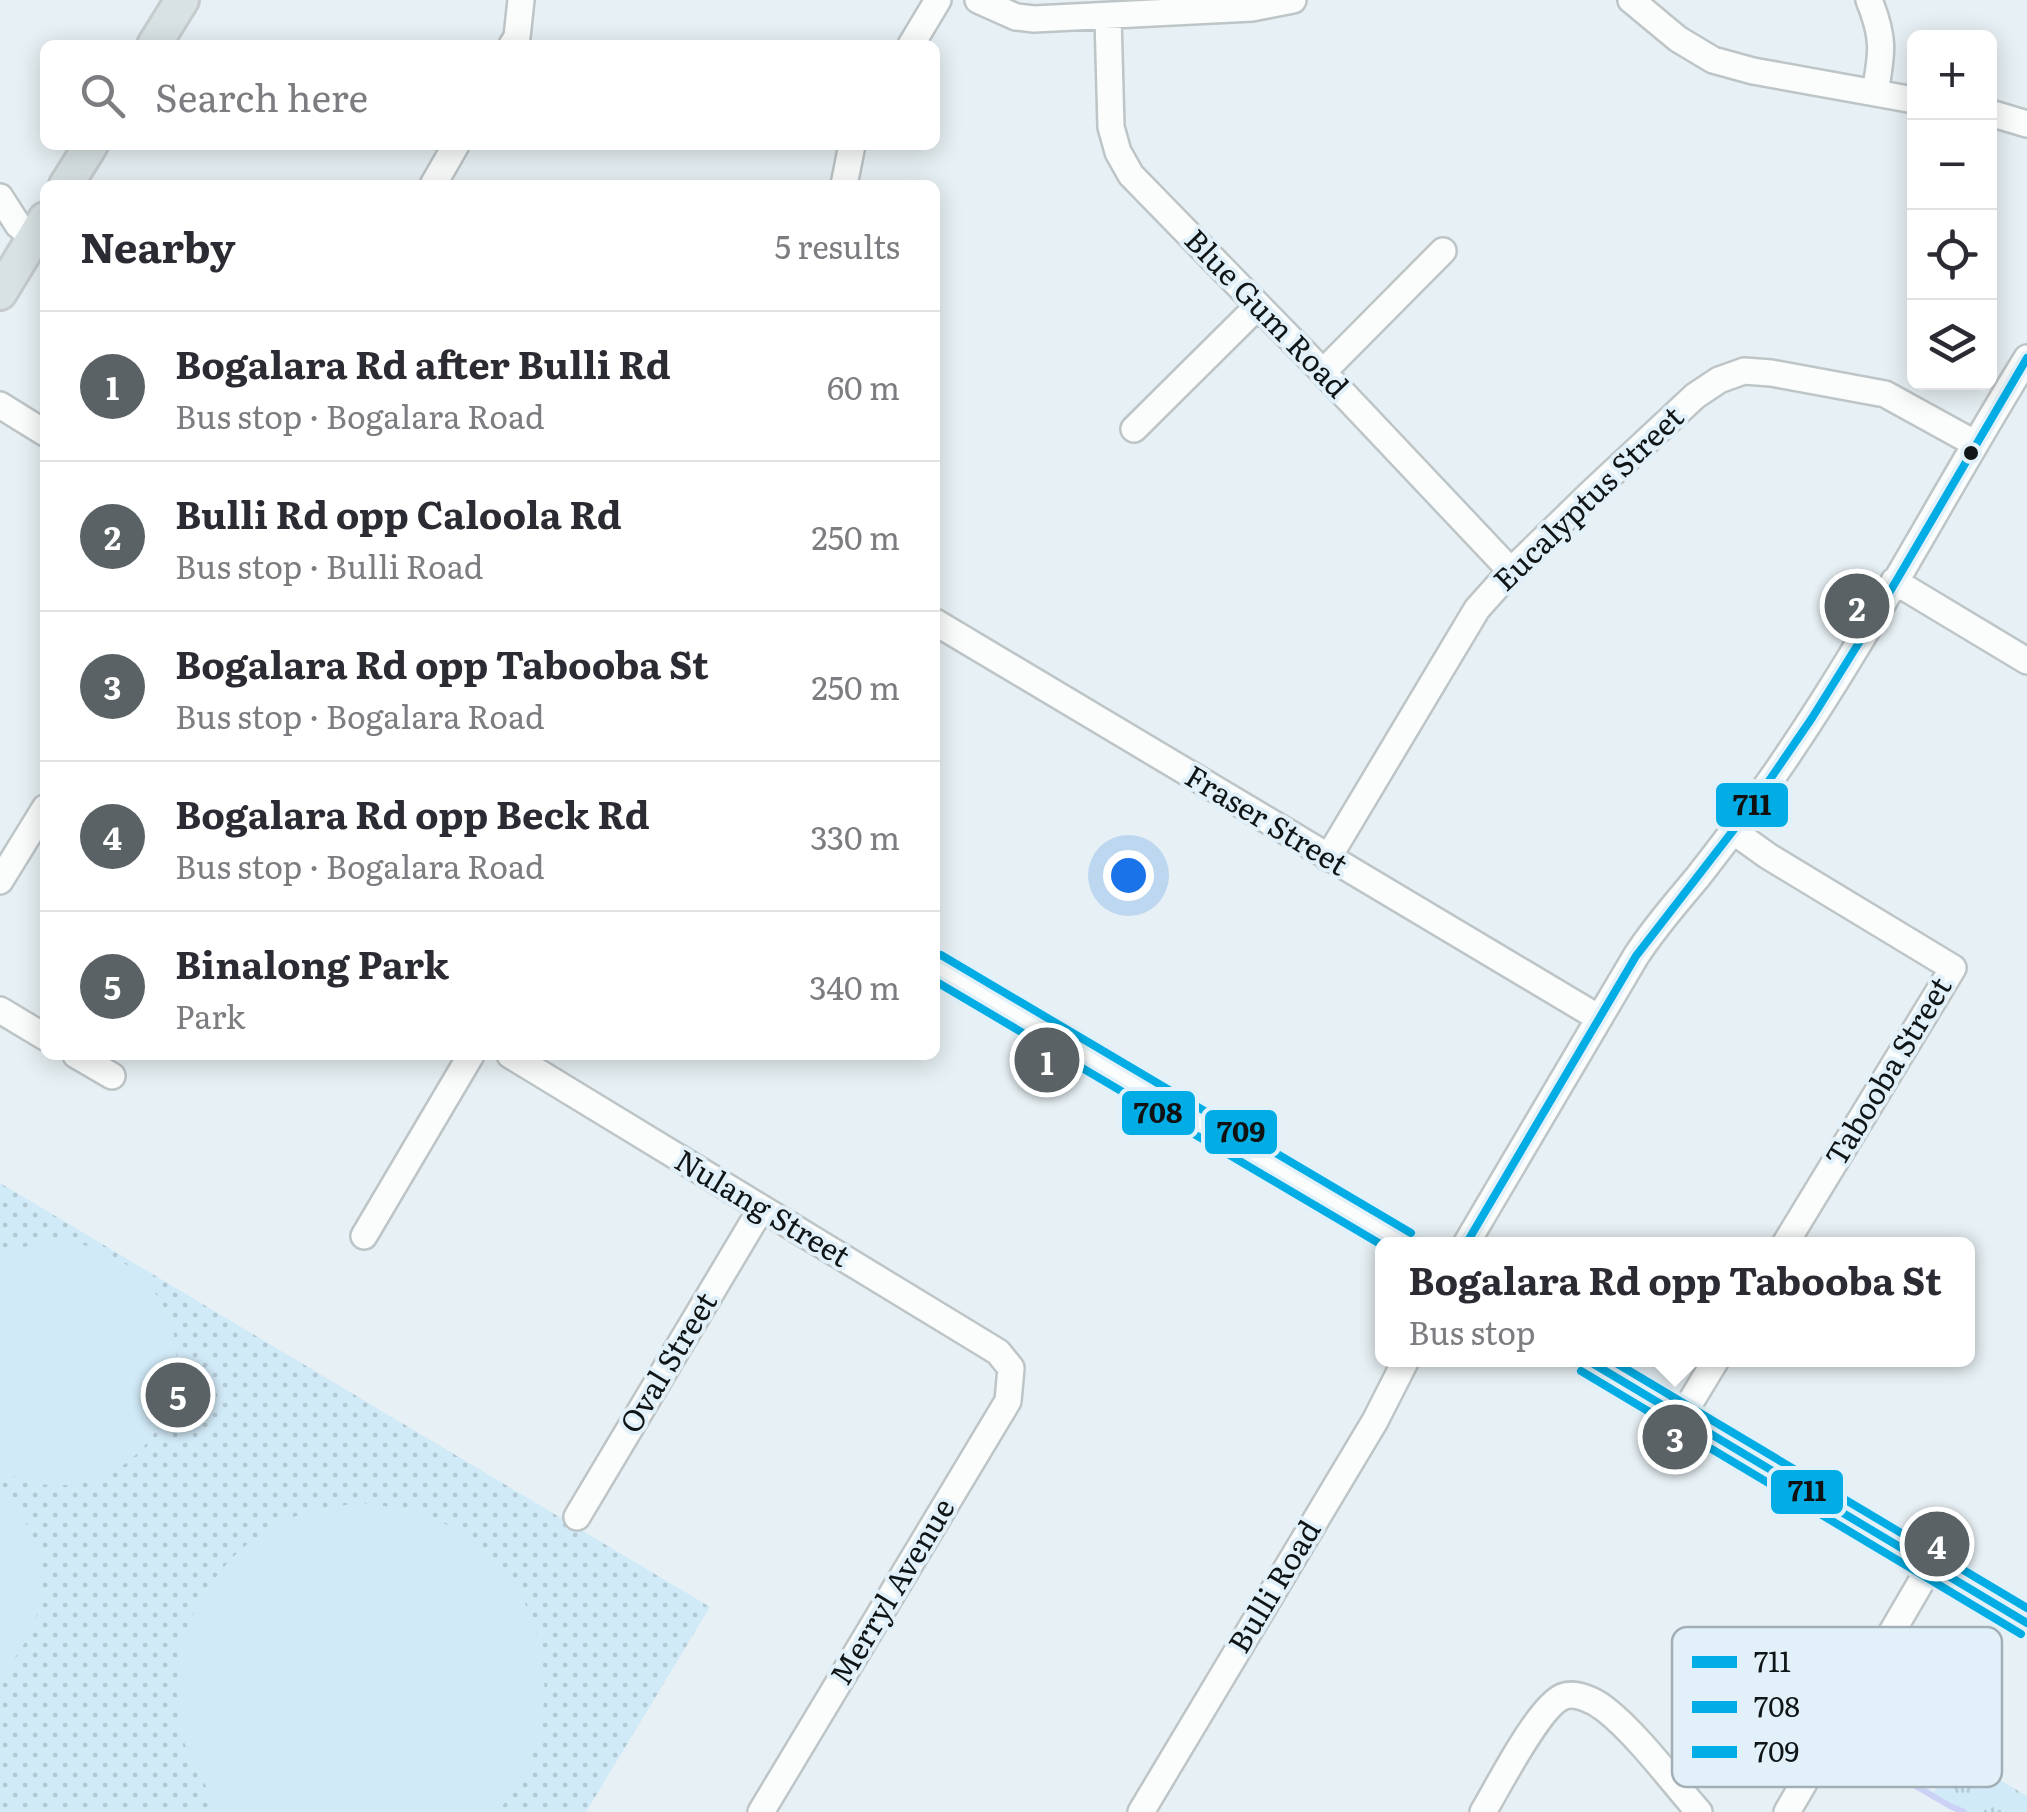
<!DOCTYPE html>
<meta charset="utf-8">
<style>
body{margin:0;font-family:Literata,serif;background:#f7f7f7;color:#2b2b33}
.controls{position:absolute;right:30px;top:30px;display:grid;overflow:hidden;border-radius:15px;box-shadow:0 5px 25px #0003}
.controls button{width:90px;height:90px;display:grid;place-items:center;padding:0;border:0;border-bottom:2px solid #e1e1e2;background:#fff;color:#2b2b33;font:50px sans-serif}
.you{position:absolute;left:1128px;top:875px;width:35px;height:35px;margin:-25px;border:8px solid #fff;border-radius:50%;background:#1a73e8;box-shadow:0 0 0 15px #1a73e833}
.badge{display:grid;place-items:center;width:65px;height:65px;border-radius:50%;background:#5b6265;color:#fff;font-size:32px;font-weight:700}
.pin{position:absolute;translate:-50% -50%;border:5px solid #fff;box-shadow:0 2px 10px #0006}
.popup{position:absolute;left:1375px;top:1237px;width:600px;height:130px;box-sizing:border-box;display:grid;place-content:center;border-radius:15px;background:#fff;filter:drop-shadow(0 2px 8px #0005);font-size:32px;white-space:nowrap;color:#7c7c81}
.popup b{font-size:38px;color:#2b2b33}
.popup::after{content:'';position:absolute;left:50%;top:100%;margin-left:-20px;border:20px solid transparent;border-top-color:#fff}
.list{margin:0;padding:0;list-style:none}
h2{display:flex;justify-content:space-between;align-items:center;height:130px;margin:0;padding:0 40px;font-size:42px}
h2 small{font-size:32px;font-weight:400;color:#7c7c81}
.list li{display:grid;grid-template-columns:65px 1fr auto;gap:30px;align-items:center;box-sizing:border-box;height:150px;padding:0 40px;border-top:2px solid #e1e1e2}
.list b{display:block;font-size:38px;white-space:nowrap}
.list p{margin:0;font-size:32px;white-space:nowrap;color:#7c7c81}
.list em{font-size:32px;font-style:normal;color:#7c7c81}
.icon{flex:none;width:55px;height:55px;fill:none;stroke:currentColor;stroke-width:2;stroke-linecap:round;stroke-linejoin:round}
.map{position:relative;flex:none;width:2027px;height:1812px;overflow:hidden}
.search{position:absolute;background:#fff;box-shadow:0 5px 25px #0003;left:40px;top:40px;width:900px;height:110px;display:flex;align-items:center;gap:25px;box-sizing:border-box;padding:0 35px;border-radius:15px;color:#7c7c81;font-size:38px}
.panel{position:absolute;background:#fff;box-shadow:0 5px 25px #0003;left:40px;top:180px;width:900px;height:880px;border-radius:15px}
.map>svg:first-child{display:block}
.grass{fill:url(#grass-tufts)}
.park{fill:url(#park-dots)}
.pitch{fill:#d1eaf7}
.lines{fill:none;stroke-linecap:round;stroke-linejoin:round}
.stream{stroke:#cbd2f5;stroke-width:6}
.minor-casing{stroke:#bec5c7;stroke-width:30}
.major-casing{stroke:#c6cbcd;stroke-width:38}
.minor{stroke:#fbfdfd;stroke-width:25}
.major{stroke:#d9e2e3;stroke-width:32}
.bus-1-casing{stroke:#e2f1f9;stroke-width:15}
.bus-2-casing{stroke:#e2f1f9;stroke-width:15}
.bus-3-casing{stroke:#e2f1f9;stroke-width:15}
.bus-1{stroke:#01ade4;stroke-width:8}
.bus-2{stroke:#01ade4;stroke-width:8}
.bus-3{stroke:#01ade4;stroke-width:8}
.bus-dot{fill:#101618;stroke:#e2f1f9;stroke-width:4}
.labels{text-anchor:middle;stroke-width:8;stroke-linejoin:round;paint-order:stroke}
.street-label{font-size:30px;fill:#101618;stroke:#e2f1f9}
.key{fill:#e2f1f9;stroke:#a3afb6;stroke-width:2.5}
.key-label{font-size:28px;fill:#101618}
.line-badge{stroke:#e2f1f9;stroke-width:4}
.pale-badge-label{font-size:28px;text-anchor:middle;font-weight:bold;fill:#111}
</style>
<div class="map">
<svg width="2027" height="1812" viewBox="0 0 2027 1812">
<defs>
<pattern id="grass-tufts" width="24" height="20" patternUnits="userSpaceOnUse" patternTransform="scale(2.5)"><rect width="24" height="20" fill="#d1eaf7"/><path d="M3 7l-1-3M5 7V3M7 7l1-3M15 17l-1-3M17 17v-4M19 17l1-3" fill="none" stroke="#b2c8d3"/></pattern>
<pattern id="park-dots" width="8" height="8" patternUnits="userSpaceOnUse" patternTransform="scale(2.5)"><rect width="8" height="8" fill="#d1eaf7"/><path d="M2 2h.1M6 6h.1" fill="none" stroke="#b2c8d3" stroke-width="1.8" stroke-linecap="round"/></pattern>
</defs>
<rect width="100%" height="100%" fill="#e7f0f4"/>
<path class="grass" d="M 1862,1750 L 1934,1792 L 1956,1754 L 2027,1796 L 2027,1812 L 1955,1812 L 1859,1756 Z"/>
<path class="park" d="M 0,1183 L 710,1607 L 586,1812 L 0,1812 Z"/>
<path class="pitch" d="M 45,1242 C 55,1242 65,1241 75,1243 C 101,1247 124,1260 142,1278 C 219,1353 159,1492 51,1485 C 33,1484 17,1478 0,1471 L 0,1256 L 15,1249 Z
M 0,1490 C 55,1544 56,1620 0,1674 Z
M 362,1503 C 401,1508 438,1515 471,1539 C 558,1602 569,1734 497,1812 L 224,1812 C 207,1789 191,1766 183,1738 C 160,1655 203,1561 280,1523 C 306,1510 334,1506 362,1503 Z"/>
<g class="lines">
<path class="stream" d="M 1859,1753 L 1950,1806 L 1964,1812"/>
<defs>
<path id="minor" d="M 978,0 L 1016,17 L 1034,19 L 1252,8 L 1293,0
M 1631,0 L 1678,39 L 1713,60 L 1753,71 L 1914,100
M 1869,0 C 1885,39 1882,53 1875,93
M 1108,17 L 1111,127 L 1118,152 L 1131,175 L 1323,372 L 1511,571
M 512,45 L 517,37 L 521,0
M 911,45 L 938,0
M 1990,113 L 2027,124
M 433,185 L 456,145
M 844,185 L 852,145
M 0,197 L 18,225 L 34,237
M 1323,372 L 1443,251
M 0,405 L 45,433
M 1134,429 L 1258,306
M 1894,581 L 2027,661
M 935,622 L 1599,1018
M 1733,831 L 1768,856 L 1953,968 L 1785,1244
M 1328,858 L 1477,609 L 1511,571 L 1590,494 L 1695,396 L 1719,380 L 1744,371 L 1771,373 L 1885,394 L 1974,443
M 0,881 L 45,808
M 935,966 L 1405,1244
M 0,1010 L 45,1037
M 76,1055 L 112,1076
M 510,1055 L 998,1352 L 1011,1368 L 1008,1401 L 761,1812
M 364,1236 L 471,1055
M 1466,1244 L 1636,956 C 1654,928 1676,903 1697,878 C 1725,842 1753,806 1779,768 C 1869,637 1943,494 2027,358
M 1587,1360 L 2027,1623
M 1682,1416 L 1716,1360
M 577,1517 L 761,1209
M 1141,1812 L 1375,1421 L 1406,1360
M 1483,1812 C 1498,1787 1538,1708 1562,1697 C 1575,1691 1595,1701 1605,1709 C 1637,1734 1671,1780 1699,1812
M 1787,1812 L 1931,1565"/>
<path id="major" d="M 154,45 L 182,0
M 66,185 L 91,145
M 0,293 L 45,219"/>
</defs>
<use href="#minor" class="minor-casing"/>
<use href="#major" class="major-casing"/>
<use href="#minor" class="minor"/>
<use href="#major" class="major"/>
<defs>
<path id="bus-1" d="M 1466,1244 L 1636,956 L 1749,810 L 1812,718 L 1875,617 L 2027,358
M 1587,1360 L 2027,1623"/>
<path id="bus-2" d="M 935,981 L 1382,1245
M 1581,1371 L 2021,1634"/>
<path id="bus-3" d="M 941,955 L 1411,1233
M 1611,1360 L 2027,1608"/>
</defs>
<use href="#bus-1" class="bus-1-casing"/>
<use href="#bus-2" class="bus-2-casing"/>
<use href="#bus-3" class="bus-3-casing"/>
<use href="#bus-1" class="bus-1"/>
<use href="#bus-2" class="bus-2"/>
<use href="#bus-3" class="bus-3"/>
</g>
<circle class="bus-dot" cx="1971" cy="453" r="9"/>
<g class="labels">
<g class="street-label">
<text transform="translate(1266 314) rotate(46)" y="10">Blue Gum Road</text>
<text transform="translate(1589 499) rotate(-44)" y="10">Eucalyptus Street</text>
<text transform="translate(1266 821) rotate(31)" y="10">Fraser Street</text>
<text transform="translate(1889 1072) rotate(-59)" y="10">Tabooba Street</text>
<text transform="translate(762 1209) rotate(31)" y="10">Nulang Street</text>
<text transform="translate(669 1363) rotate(-59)" y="10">Oval Street</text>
<text transform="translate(1275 1587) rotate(-59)" y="10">Bulli Road</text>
<text transform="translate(893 1592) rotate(-59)" y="10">Merryl Avenue</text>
</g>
</g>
<rect x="1672" y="1627" width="330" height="160" rx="15" class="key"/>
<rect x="1692" y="1656" width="45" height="12" fill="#01ade4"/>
<rect x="1692" y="1701" width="45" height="12" fill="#01ade4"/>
<rect x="1692" y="1746" width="45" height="12" fill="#01ade4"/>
<g class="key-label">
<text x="1754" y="1672">711</text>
<text x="1754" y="1717">708</text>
<text x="1754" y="1762">709</text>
</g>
<g class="line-badge">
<rect x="1714" y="781" width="76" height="48" rx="10" fill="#01ade4"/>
<rect x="1120" y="1089" width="77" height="48" rx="10" fill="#01ade4"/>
<rect x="1203" y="1108" width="76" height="48" rx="10" fill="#01ade4"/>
<rect x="1769" y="1468" width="76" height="48" rx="10" fill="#01ade4"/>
</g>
<g class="pale-badge-label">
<text x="1752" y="815">711</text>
<text x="1158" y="1123">708</text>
<text x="1241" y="1142">709</text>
<text x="1807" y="1501">711</text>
</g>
</svg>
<div class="controls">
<button>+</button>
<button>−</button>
<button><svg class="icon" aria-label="locate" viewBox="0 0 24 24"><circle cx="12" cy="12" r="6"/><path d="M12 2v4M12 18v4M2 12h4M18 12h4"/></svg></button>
<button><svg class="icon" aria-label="layers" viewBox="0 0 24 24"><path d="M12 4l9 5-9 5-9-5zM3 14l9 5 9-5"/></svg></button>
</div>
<div class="you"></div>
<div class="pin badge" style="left:1047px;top:1060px">1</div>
<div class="pin badge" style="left:1857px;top:606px">2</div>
<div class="pin badge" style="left:1675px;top:1437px">3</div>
<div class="popup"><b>Bogalara Rd opp Tabooba St</b>Bus stop</div>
<div class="pin badge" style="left:1937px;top:1544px">4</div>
<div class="pin badge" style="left:178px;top:1395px">5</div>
<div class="search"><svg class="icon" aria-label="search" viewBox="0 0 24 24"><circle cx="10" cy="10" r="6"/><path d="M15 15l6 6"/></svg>Search here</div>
<section class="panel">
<h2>Nearby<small>5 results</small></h2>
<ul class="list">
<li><span class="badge">1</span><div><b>Bogalara Rd after Bulli Rd</b><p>Bus stop · Bogalara Road</p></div><em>60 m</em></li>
<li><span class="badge">2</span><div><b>Bulli Rd opp Caloola Rd</b><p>Bus stop · Bulli Road</p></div><em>250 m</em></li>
<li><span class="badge">3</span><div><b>Bogalara Rd opp Tabooba St</b><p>Bus stop · Bogalara Road</p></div><em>250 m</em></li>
<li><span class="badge">4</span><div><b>Bogalara Rd opp Beck Rd</b><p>Bus stop · Bogalara Road</p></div><em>330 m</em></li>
<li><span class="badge">5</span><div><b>Binalong Park</b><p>Park</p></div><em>340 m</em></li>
</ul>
</section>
</div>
